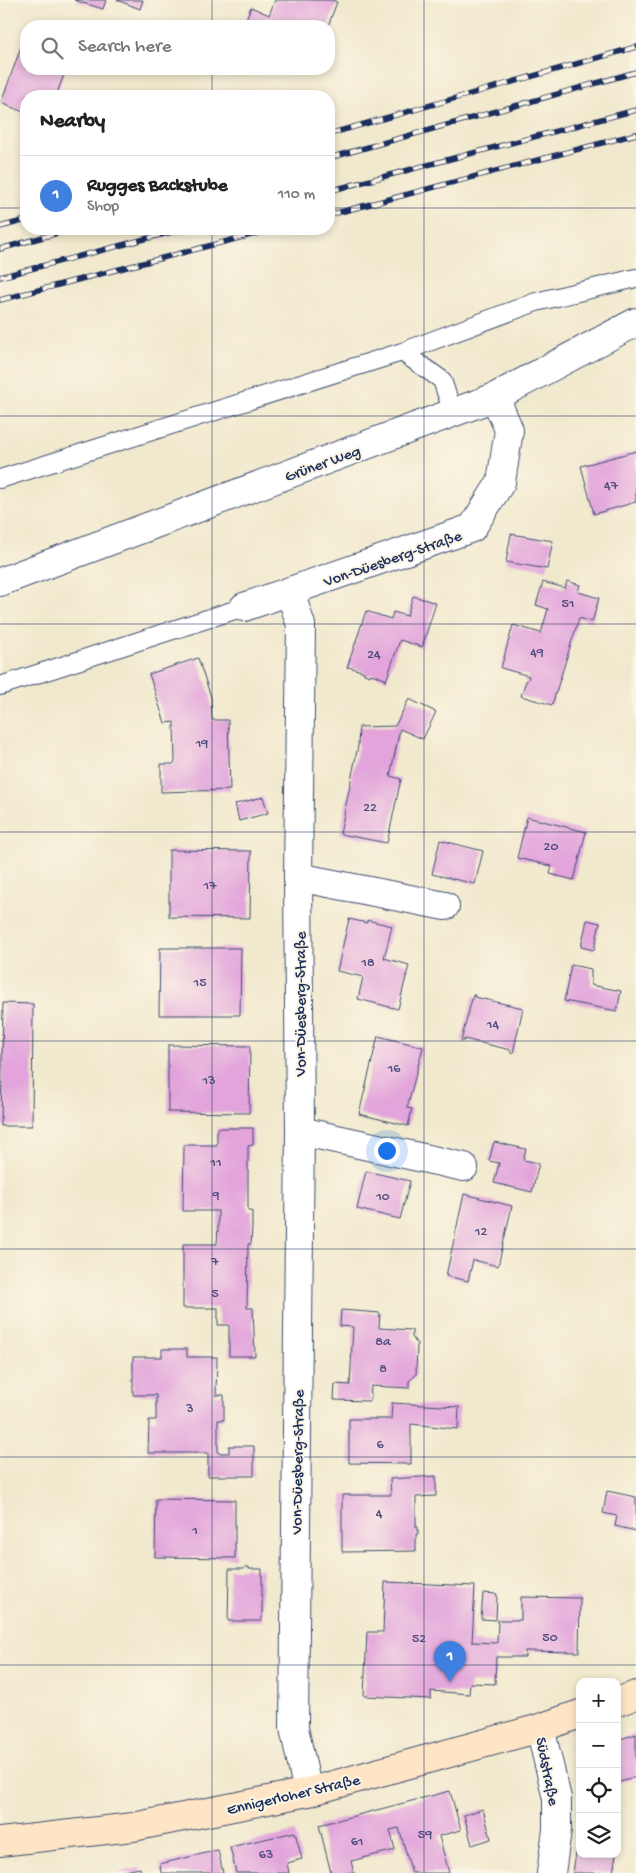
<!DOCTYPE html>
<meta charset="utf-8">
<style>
body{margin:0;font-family:"Gochi Hand",sans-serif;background:#f2f2f2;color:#222}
.controls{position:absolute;right:15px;bottom:15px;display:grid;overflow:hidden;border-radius:10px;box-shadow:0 2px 8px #0003}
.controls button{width:45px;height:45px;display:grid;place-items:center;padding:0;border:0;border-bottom:1px solid #e0e0e0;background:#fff;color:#222;font:25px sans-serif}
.you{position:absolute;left:386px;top:1150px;width:18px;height:18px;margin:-12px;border:4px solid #fff;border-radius:50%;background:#1a73e8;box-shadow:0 0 0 8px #1a73e833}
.badge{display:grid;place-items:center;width:32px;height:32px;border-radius:50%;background:#c8321e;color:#fff;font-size:16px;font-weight:700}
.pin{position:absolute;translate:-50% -41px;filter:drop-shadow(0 1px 2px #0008)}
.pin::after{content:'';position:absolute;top:26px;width:18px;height:15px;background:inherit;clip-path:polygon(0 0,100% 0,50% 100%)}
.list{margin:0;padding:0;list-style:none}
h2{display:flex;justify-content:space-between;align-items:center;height:65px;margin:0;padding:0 20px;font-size:21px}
h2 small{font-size:16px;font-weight:400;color:#767676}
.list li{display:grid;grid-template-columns:32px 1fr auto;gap:15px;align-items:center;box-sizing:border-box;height:80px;padding:0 20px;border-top:1px solid #e0e0e0}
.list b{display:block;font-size:19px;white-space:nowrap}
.list p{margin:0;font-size:16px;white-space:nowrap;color:#767676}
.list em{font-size:16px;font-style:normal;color:#767676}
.icon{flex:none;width:28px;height:28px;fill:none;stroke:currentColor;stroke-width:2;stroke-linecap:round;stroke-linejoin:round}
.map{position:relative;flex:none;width:636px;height:1873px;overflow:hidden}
.search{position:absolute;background:#fff;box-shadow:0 2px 8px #0003;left:20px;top:20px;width:315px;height:55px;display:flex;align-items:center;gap:12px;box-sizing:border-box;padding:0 18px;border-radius:20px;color:#767676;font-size:19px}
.panel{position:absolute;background:#fff;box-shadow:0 2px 8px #0003;left:20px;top:90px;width:315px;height:145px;border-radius:20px}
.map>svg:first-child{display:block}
.building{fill:#e2a4db}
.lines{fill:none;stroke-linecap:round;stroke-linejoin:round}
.service-casing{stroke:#3b4b6f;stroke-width:20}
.minor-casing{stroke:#3b4b6f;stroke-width:30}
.secondary-casing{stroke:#3b4b6f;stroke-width:30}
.service{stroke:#fff;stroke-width:18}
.minor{stroke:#fff;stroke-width:28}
.secondary{stroke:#fee5c5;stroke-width:28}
.rail-casing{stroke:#1b2f5e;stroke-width:5.5}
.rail{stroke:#fcf5e5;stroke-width:4;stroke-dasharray:11;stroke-linecap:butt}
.grid{fill:none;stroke:#1b2f5e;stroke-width:1;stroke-opacity:0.55}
.labels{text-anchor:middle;stroke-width:4;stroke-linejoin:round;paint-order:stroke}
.number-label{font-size:14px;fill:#4d4c7d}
.street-label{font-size:16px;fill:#1b2f5e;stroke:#fcf5e5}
</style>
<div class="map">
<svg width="636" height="1873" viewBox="0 0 636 1873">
<rect width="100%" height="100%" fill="#fcf5e5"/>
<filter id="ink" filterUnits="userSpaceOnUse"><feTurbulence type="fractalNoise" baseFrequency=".02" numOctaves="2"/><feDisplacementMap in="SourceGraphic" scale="10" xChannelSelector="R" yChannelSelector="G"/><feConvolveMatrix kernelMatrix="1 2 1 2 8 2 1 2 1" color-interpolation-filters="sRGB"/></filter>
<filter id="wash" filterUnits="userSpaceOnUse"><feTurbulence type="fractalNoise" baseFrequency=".0096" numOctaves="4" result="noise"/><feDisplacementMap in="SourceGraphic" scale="20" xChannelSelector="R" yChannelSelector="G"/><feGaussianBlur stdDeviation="1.12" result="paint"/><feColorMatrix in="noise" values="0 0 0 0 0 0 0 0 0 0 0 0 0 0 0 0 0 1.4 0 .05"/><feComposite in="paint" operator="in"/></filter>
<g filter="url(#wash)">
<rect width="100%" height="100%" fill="#f1e9cd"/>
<g id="blocks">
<path class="building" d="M 74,0 L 106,0 L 103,9 Z
M 117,0 L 143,0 L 140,9 Z
M 275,0 L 332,0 L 337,2 L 328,26 L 243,26 L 251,7 L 269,15 Z
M 26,33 L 26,69 L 66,69 L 56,96 L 26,96 L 26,113 L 1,103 Z
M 636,451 L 636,502 L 594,514 L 581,466 Z
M 511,534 L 553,541 L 547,569 L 506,562 Z
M 567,581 L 580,585 L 578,592 L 599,598 L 592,622 L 579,618 L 552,705 L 521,696 L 526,681 L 527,681 L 529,676 L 501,668 L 513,625 L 541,633 L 548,609 L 536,605 L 543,582 L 565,588 Z
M 413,596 L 436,603 L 422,647 L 400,640 L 386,681 L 385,681 L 385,679 L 371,674 L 370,676 L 364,674 L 364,672 L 349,667 L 347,668 L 366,611 L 391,619 L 393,612 L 407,616 Z
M 198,658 L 211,697 L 212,720 L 228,720 L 230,790 L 161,792 L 161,764 L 173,764 L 175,762 L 174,722 L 165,723 L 149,674 Z
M 409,699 L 436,712 L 423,739 L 400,729 L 390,776 L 401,779 L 387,843 L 340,834 L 358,746 L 359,727 L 395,726 Z
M 263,797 L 268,813 L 239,821 L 235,804 Z
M 527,817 L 586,832 L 574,880 L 550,874 L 552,866 L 517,858 Z
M 440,840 L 483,851 L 475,884 L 432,874 Z
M 169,850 L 251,851 L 250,918 L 169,917 Z
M 349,919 L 367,923 L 367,920 L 392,926 L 384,958 L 409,965 L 398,1009 L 358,999 L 363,977 L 337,971 Z
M 587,920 L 600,923 L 594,950 L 581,947 Z
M 160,948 L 241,948 L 240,1015 L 159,1015 Z
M 571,965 L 591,969 L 591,985 L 621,991 L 617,1011 L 564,1001 Z
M 473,995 L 475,995 L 474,997 L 523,1008 L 513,1053 L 510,1052 L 511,1050 L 464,1039 L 464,1041 L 461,1041 Z
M 3,1003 L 33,1004 L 32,1126 L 1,1126 Z
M 378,1036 L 423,1047 L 407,1108 L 412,1109 L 408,1126 L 359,1114 Z
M 168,1045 L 250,1046 L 249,1113 L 168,1112 Z
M 217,1128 L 253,1128 L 253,1145 L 248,1146 L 248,1211 L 252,1211 L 252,1227 L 251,1244 L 248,1244 L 247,1308 L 253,1308 L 255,1356 L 229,1356 L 229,1325 L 218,1325 L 218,1308 L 183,1308 L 183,1244 L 217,1244 L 218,1227 L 218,1211 L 183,1211 L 184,1145 L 217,1145 Z
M 494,1142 L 526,1149 L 523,1160 L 539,1163 L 532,1192 L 494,1183 L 499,1163 L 489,1161 Z
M 366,1171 L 410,1181 L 400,1219 L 357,1209 Z
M 464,1194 L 512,1206 L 498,1266 L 473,1260 L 468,1281 L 446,1276 Z
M 341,1310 L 380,1313 L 379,1328 L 412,1330 L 412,1337 L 417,1344 L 416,1375 L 409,1381 L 409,1388 L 371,1386 L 370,1401 L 334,1400 L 335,1384 L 350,1385 L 353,1327 L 340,1326 Z
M 162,1349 L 187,1349 L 187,1357 L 217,1357 L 216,1395 L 224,1395 L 224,1420 L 218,1420 L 218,1453 L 229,1453 L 229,1446 L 254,1446 L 254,1476 L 208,1476 L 208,1453 L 148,1453 L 149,1420 L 156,1420 L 156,1395 L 133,1395 L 133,1357 L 162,1357 Z
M 392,1403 L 459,1407 L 458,1429 L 411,1424 L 411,1464 L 349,1463 L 349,1419 L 391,1419 Z
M 436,1476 L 436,1496 L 416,1497 L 416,1527 L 418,1527 L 418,1534 L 416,1534 L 416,1551 L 342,1552 L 342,1495 L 391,1495 L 390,1479 Z
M 607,1491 L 636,1497 L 636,1531 L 615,1526 L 617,1516 L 603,1513 Z
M 156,1499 L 235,1500 L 235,1558 L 155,1557 Z
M 245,1567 L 249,1567 L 249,1569 L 262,1569 L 262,1621 L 228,1621 L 229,1569 L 244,1569 Z
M 385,1582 L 475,1586 L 472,1642 L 497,1643 L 498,1620 L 521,1620 L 521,1597 L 580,1598 L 579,1652 L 525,1651 L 525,1657 L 496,1657 L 495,1684 L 470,1683 L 469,1694 L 431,1691 L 431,1699 L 364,1696 L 367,1632 L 383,1632 Z
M 483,1593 L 497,1594 L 496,1620 L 481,1619 Z
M 636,1734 L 636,1777 L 617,1783 L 617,1740 Z
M 450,1791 L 461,1830 L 439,1836 L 449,1873 L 412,1873 L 399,1828 L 390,1830 L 395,1850 L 351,1861 L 354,1873 L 331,1873 L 319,1825 Z
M 483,1809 L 491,1839 L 472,1845 L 464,1815 Z
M 295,1832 L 302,1859 L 287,1863 L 289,1873 L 236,1873 L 230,1847 Z
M 577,1846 L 580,1847 L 580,1854 L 616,1854 L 613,1873 L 573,1873 Z
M 218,1850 L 223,1873 L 161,1873 L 160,1864 Z
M 140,1868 L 141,1873 L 120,1873 L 120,1872 Z"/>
</g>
</g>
<g filter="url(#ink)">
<use href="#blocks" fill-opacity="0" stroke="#3b4b6f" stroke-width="1"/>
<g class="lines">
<defs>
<path id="service" d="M 402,352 L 442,380 L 453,413
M 0,479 L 402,352 L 536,302 L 636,278
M 0,686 L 244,607"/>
<path id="minor" d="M 0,582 L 495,397 L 636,322
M 290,592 L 301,625 L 298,877 L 300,1131 L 294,1728 L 308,1792
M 244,607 L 472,528 L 501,482 L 509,430 L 495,397
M 298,877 L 445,906
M 300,1131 L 464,1167
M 540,1728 L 557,1798 L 557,1830 L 551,1873"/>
<path id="secondary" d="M 617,1702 L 636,1695
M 0,1842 L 133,1827 L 308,1792 L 540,1728 L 580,1714"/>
</defs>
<use href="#service" class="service-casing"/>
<use href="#minor" class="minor-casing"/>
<use href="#secondary" class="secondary-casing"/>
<use href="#service" class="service"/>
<use href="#minor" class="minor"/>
<use href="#secondary" class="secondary"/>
<defs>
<path id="rail" d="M 329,134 L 636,47
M 329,158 L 636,72
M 329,191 L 636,110
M 329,215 L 636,134
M 0,227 L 26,220
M 0,249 L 72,229
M 0,277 L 183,229
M 0,300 L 274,229"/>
</defs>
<use href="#rail" class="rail-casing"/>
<use href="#rail" class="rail"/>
</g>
</g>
<path class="grid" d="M 212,0 L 212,26M 424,0 L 424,1873M 212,69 L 212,96M 0,208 L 26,208M 329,208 L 636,208M 212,229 L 212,1873M 0,416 L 636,416M 0,624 L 636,624M 0,832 L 636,832M 0,1041 L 636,1041M 0,1249 L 636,1249M 0,1457 L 636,1457M 0,1665 L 636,1665"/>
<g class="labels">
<g class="number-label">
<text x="611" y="489">47</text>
<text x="568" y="607">51</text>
<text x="537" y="656">49</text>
<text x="374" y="658">24</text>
<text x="202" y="747">19</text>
<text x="370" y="811">22</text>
<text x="551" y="850">20</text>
<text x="210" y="889">17</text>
<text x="368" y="966">18</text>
<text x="200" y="986">15</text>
<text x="493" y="1028">14</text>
<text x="394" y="1072">16</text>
<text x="209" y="1084">13</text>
<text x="216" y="1166">11</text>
<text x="216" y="1199">9</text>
<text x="383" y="1200">10</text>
<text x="481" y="1235">12</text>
<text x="215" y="1265">7</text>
<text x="215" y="1297">5</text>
<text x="383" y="1345">8a</text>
<text x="383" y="1372">8</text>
<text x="190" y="1412">3</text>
<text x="380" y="1448">6</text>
<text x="379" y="1517">4</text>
<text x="195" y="1534">1</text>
<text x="550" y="1641">50</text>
<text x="419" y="1642">52</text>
<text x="425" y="1838">59</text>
<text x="357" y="1845">61</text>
<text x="266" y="1858">63</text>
</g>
<g class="street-label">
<text transform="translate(322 462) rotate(-20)" y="6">Grüner Weg</text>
<text transform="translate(392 557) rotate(-19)" y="6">Von-Düesberg-Straße</text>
<text transform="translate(299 1004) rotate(-90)" y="6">Von-Düesberg-Straße</text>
<text transform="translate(296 1462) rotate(-89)" y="6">Von-Düesberg-Straße</text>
<text transform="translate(549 1771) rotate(79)" y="6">Südstraße</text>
<text transform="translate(293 1793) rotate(-13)" y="6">Ennigerloher Straße</text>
</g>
</g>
</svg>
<div class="controls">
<button>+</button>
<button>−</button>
<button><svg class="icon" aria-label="locate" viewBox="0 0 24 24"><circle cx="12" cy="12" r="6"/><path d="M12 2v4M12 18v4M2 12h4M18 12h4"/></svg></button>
<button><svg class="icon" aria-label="layers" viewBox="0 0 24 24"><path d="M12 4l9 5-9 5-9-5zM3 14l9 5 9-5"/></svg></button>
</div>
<div class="you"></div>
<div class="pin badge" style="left:450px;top:1682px;background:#3f7fe0">1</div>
<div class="search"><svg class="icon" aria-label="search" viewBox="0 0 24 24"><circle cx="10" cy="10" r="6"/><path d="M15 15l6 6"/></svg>Search here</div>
<section class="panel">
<h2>Nearby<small></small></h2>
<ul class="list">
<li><span class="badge" style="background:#3f7fe0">1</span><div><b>Rugges Backstube</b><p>Shop</p></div><em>110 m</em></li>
</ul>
</section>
</div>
